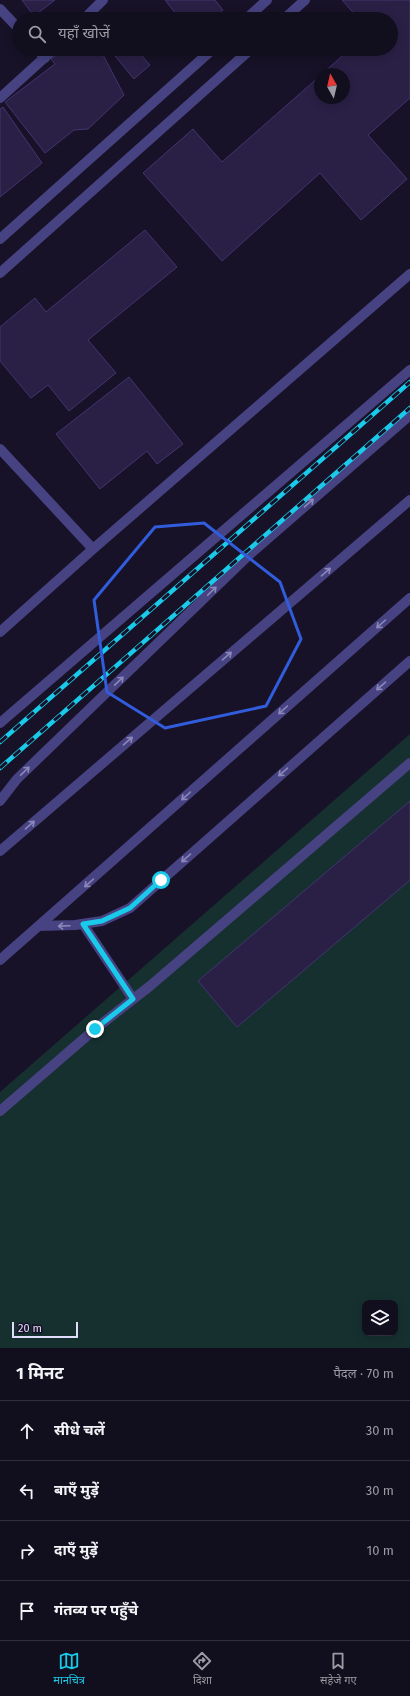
<!DOCTYPE html>
<html lang="hi">
<meta charset="utf-8">
<style>
body{margin:0;font-family:"Fira Sans","Noto Sans Devanagari",sans-serif;background:#1a1726;color:#f1f3f6}
.controls{position:absolute;right:12px;bottom:12px;display:grid;overflow:hidden;border-radius:8px;box-shadow:0 2px 10px #0003}
.controls button{width:36px;height:36px;display:grid;place-items:center;padding:0;border:0;border-bottom:1px solid #302e3b;background:#110e1d;color:#f1f3f6;font:20px sans-serif}
.compass{position:absolute;left:314px;top:68px;width:36px;height:36px;border-radius:50%;background:#110e1d;box-shadow:0 2px 10px #0003;rotate:352deg}
.scale{position:absolute;left:12px;bottom:10px;width:66px;box-sizing:border-box;padding-left:4px;border:2px solid #e1dbfc;border-top:0;font-size:11px;line-height:14px;white-space:nowrap;color:#e1dbfc;-webkit-text-stroke:3px #171227;paint-order:stroke}
.stop{position:absolute;width:12px;height:12px;margin:-9px;border:3px solid #19caea;border-radius:50%;background:#fff}
.stop.end{background:#19caea;border-color:#fff;box-shadow:0 1px 4px #0008}
.list{margin:0;padding:0;list-style:none}
h2{display:flex;justify-content:space-between;align-items:center;height:52px;margin:0;padding:0 16px;font-size:17px}
h2 small{font-size:13px;font-weight:400;color:#9c9ca4}
.list li{display:grid;grid-template-columns:26px 1fr auto;gap:12px;align-items:center;box-sizing:border-box;height:60px;padding:0 16px;border-top:1px solid #302e3b}
.list b{display:block;font-size:15px;white-space:nowrap}
.list em{font-size:13px;font-style:normal;color:#9c9ca4}
.icon{flex:none;width:22px;height:22px;fill:none;stroke:currentColor;stroke-width:2;stroke-linecap:round;stroke-linejoin:round}
.map{position:relative;flex:none;width:410px;height:1348px;overflow:hidden}
.search{position:absolute;background:#110e1d;box-shadow:0 2px 10px #0003;left:12px;right:12px;top:12px;height:44px;display:flex;align-items:center;gap:10px;box-sizing:border-box;padding:0 14px;border-radius:22px;color:#9c9ca4;font-size:15px}
.sheet{height:292px;background:#110e1d}
nav{display:flex;justify-content:space-around;align-items:center;box-sizing:border-box;height:56px;border-top:1px solid #302e3b;background:#110e1d;font-size:11px;color:#9c9ca4}
nav a{display:grid;justify-items:center;gap:2px}
nav .on{color:#19caea}
.map>svg:first-child{display:block}
.green{fill:#163030;fill-rule:evenodd}
.building{fill:#2a2046;stroke:#433470}
.lines{fill:none;stroke-linecap:round;stroke-linejoin:round}
.minor{stroke:#474282;stroke-width:10}
.rail-casing{stroke:#19caea;stroke-width:4.5}
.rail{stroke:#171227;stroke-width:3;stroke-dasharray:9;stroke-linecap:butt}
.oneway{stroke:#8c87b9}
.route{stroke:#19caea;stroke-width:5}
.marked{fill:none;stroke:#315cdc;stroke-width:3;stroke-linejoin:round}
</style>
<div class="map">
<svg width="410" height="1348" viewBox="0 0 410 1348">
<rect width="100%" height="100%" fill="#171227"/>
<path class="green" d="M 410,734 L 410,1348 L 0,1348 L 0,1092 ZM 365,1303 L 395,1303 L 395,1333 L 365,1333 Z"/>
<path class="building" d="M 22,0 L 55,0 L 34,16 Z
M 165,0 L 215,0 L 223,10 L 212,19 L 180,19 Z
M 342,0 L 410,0 L 410,98 L 368,135 L 407,179 L 361,220 L 320,173 L 222,261 L 143,173 L 193,129 L 222,162 L 320,76 L 320,98 L 344,98 L 344,74 L 322,74 L 350,49 L 391,49 L 391,19 L 359,19 Z
M 65,49 L 67,49 L 69,52 L 73,49 L 100,49 L 124,95 L 88,129 L 74,130 L 45,153 L 5,102 L 55,64 L 51,59 Z
M 113,49 L 136,49 L 150,65 L 134,79 L 111,51 Z
M 3,107 L 42,163 L 0,197 L 0,109 Z
M 145,230 L 177,267 L 88,340 L 116,373 L 69,411 L 48,385 L 31,398 L 0,361 L 0,327 L 35,298 L 46,312 Z
M 129,377 L 183,444 L 157,464 L 147,451 L 100,489 L 56,434 Z
M 410,801 L 410,880 L 237,1027 L 198,981 Z"/>
<g class="lines">
<path class="minor" d="M 0,9 L 19,29
M 84,19 L 103,0
M 246,19 L 267,0
M 284,19 L 305,0
M 37,49 L 45,58
M 0,98 L 54,49
M 0,239 L 213,49
M 0,273 L 251,49
M 0,449 L 93,549
M 0,632 L 93,549 L 410,274
M 0,723 L 410,370
M 0,801 L 17,779 L 249,555 L 410,415
M 0,851 L 410,500
M 83,924 L 133,999
M 39,926 L 75,925 L 102,921 L 130,908 L 410,661
M 0,960 L 410,598
M 0,1111 L 95,1029 L 150,986 L 410,763"/>
<defs>
<path id="rail" d="M 0,742 L 410,382
M 0,768 L 410,408"/>
</defs>
<use href="#rail" class="rail-casing"/>
<use href="#rail" class="rail"/>
</g>
<defs><path id="oneway-shaft" d="M-6 0H5M1.5-3L5.5 0L1.5 3" fill="none" stroke-width="1.6" stroke-linecap="round" stroke-linejoin="round"/></defs>
<g class="oneway">
<use href="#oneway-shaft" transform="translate(309 503) rotate(-41)"/>
<use href="#oneway-shaft" transform="translate(326 572) rotate(-41)"/>
<use href="#oneway-shaft" transform="translate(212 591) rotate(-44)"/>
<use href="#oneway-shaft" transform="translate(381 624) rotate(138)"/>
<use href="#oneway-shaft" transform="translate(227 656) rotate(-41)"/>
<use href="#oneway-shaft" transform="translate(119 681) rotate(-44)"/>
<use href="#oneway-shaft" transform="translate(381 686) rotate(139)"/>
<use href="#oneway-shaft" transform="translate(283 710) rotate(138)"/>
<use href="#oneway-shaft" transform="translate(128 741) rotate(-41)"/>
<use href="#oneway-shaft" transform="translate(25 771) rotate(-44)"/>
<use href="#oneway-shaft" transform="translate(283 772) rotate(139)"/>
<use href="#oneway-shaft" transform="translate(186 796) rotate(138)"/>
<use href="#oneway-shaft" transform="translate(30 825) rotate(-41)"/>
<use href="#oneway-shaft" transform="translate(186 858) rotate(139)"/>
<use href="#oneway-shaft" transform="translate(89 883) rotate(138)"/>
<use href="#oneway-shaft" transform="translate(64 926) rotate(178)"/>
</g>
<g class="lines">
<path class="route" d="M 95,1029 L 133,999 L 83,924 L 102,921 L 130,908 L 161,880"/>
</g>
<path class="marked" d="M 204,523 L 280,582 L 301,639 L 266,706 L 165,728 L 107,692 L 94,600 L 155,527 Z"/>
</svg>
<div class="controls">
<button><svg class="icon" aria-label="layers" viewBox="0 0 24 24"><path d="M12 4l9 5-9 5-9-5zM3 14l9 5 9-5"/></svg></button>
</div>
<svg class="compass" viewBox="-18 -18 36 36"><path d="M0-13l5 13h-10z" fill="#e53935"/><path d="M0 13l5-13h-10z" fill="#9c9ca4"/></svg>
<div class="scale">20 m</div>
<div class="stop" style="left:161px;top:880px"></div>
<div class="stop end" style="left:95px;top:1029px"></div>
<div class="search"><svg class="icon" aria-label="search" viewBox="0 0 24 24"><circle cx="10" cy="10" r="6"/><path d="M15 15l6 6"/></svg>यहाँ खोजें</div>
</div>
<section class="sheet">
<h2>1 मिनट<small>पैदल · 70 m</small></h2>
<ul class="list">
<li><svg class="icon" aria-label="ahead" viewBox="0 0 24 24"><path d="M12 20V5M6 11l6-6 6 6"/></svg><div><b>सीधे चलें</b></div><em>30 m</em></li>
<li><svg class="icon" aria-label="left" viewBox="0 0 24 24"><path d="M17 20v-9H6M10 6l-5 5 5 5"/></svg><div><b>बाएँ मुड़ें</b></div><em>30 m</em></li>
<li><svg class="icon" aria-label="right" viewBox="0 0 24 24"><path d="M7 20v-9h11M14 6l5 5-5 5"/></svg><div><b>दाएँ मुड़ें</b></div><em>10 m</em></li>
<li><svg class="icon" aria-label="arrive" viewBox="0 0 24 24"><path d="M6 21V4h12l-3 4 3 4H6"/></svg><div><b>गंतव्य पर पहुँचे</b></div></li>
</ul>
</section>
<nav>
<a class="on"><svg class="icon" aria-label="map" viewBox="0 0 24 24"><path d="M3 6l6-2 6 2 6-2v14l-6 2-6-2-6 2zM9 4v14M15 6v14"/></svg>मानचित्र</a>
<a><svg class="icon" aria-label="directions" viewBox="0 0 24 24"><path d="M12 3l9 9-9 9-9-9zM9 14v-3h6M13 9l2 2-2 2"/></svg>दिशा</a>
<a><svg class="icon" aria-label="saved" viewBox="0 0 24 24"><path d="M7 4h10v16l-5-4-5 4z"/></svg>सहेजे गए</a>
</nav>
